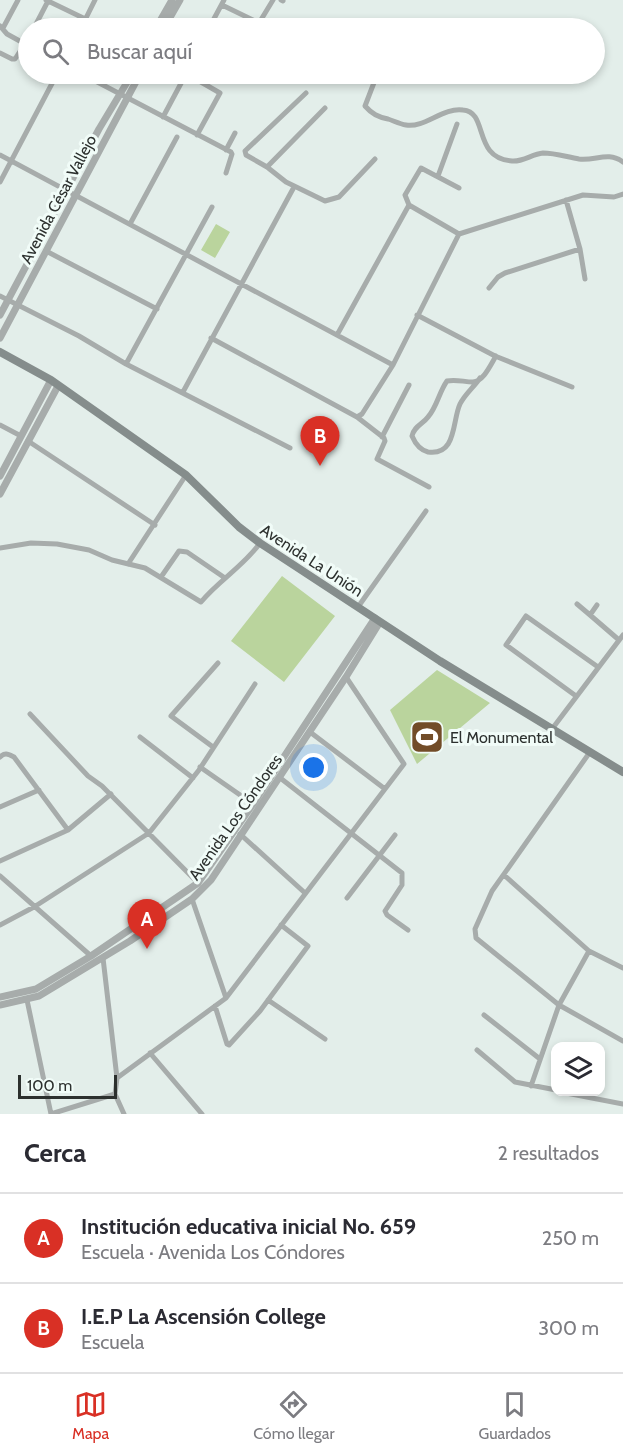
<!DOCTYPE html>
<html lang="es">
<meta charset="utf-8">
<style>
body{margin:0;font-family:Cabin,sans-serif;background:#f2f2f3;color:#2b2b33}
.controls{position:absolute;right:18px;bottom:18px;display:grid;overflow:hidden;border-radius:12px;box-shadow:0 3px 9px #0003}
.controls button{width:54px;height:54px;display:grid;place-items:center;padding:0;border:0;border-bottom:2px solid #e1e1e2;background:#fff;color:#2b2b33;font:30px sans-serif}
.scale{position:absolute;left:18px;bottom:15px;width:99px;box-sizing:border-box;padding-left:6px;border:3px solid #2c302e;border-top:0;font-size:16px;line-height:21px;white-space:nowrap;color:#2c302e;-webkit-text-stroke:4px #f1fcf8;paint-order:stroke}
.you{position:absolute;left:314px;top:768px;width:21px;height:21px;margin:-15px;border:4px solid #fff;border-radius:50%;background:#1a73e8;box-shadow:0 0 0 9px #1a73e833}
.badge{display:grid;place-items:center;width:39px;height:39px;border-radius:50%;background:#d93025;color:#fff;font-size:20px;font-weight:700}
.pin{position:absolute;translate:-50% -50px;filter:drop-shadow(0 2px 3px #0008)}
.pin::after{content:'';position:absolute;top:32px;width:21px;height:18px;background:inherit;clip-path:polygon(0 0,100% 0,50% 100%)}
.list{margin:0;padding:0;list-style:none}
h2{display:flex;justify-content:space-between;align-items:center;height:78px;margin:0;padding:0 24px;font-size:26px}
h2 small{font-size:20px;font-weight:400;color:#7c7c81}
.list li{display:grid;grid-template-columns:39px 1fr auto;gap:18px;align-items:center;box-sizing:border-box;height:90px;padding:0 24px;border-top:2px solid #e1e1e2}
.list b{display:block;font-size:22px;white-space:nowrap}
.list p{margin:0;font-size:20px;white-space:nowrap;color:#7c7c81}
.list em{font-size:20px;font-style:normal;color:#7c7c81}
.icon{flex:none;width:33px;height:33px;fill:none;stroke:currentColor;stroke-width:2;stroke-linecap:round;stroke-linejoin:round}
.map{position:relative;flex:none;width:623px;height:1114px;overflow:hidden}
.search{position:absolute;background:#fff;box-shadow:0 3px 9px #0003;left:18px;right:18px;top:18px;height:66px;display:flex;align-items:center;gap:15px;box-sizing:border-box;padding:0 21px;border-radius:33px;color:#7c7c81;font-size:22px}
.sheet{height:258px;background:#fff}
nav{display:flex;justify-content:space-around;align-items:center;box-sizing:border-box;height:84px;border-top:2px solid #e1e1e2;background:#fff;font-size:16px;color:#7c7c81}
nav a{display:grid;justify-items:center;gap:3px}
nav .on{color:#d93025}
.map>svg:first-child{display:block}
.green{fill:#bad49d}
.lines{fill:none;stroke-linecap:round;stroke-linejoin:round}
.minor{stroke:#a7acab;stroke-width:5}
.tertiary{stroke:#a7acab;stroke-width:7}
.secondary{stroke:#858d8c;stroke-width:8}
.labels{text-anchor:middle;stroke-width:6;stroke-linejoin:round;paint-order:stroke}
.street-label{font-size:16px;fill:#2c302e;stroke:#f1fcf8}
.poi-label{font-size:16px;fill:#2c302e;stroke:#f1fcf8;text-anchor:start}
</style>
<div class="map">
<svg width="623" height="1114" viewBox="0 0 623 1114">
<rect width="100%" height="100%" fill="#e3eeea"/>
<path class="green" d="M 216,224 L 230,232 L 215,258 L 201,250 Z
M 282,576 L 335,616 L 284,682 L 231,641 Z
M 437,670 L 490,703 L 417,764 L 390,710 Z"/>
<g class="lines">
<path class="minor" d="M 46,0 L 104,28
M 281,0 L 283,1
M 222,5 L 259,23
M 166,25 L 175,28
M 0,26 L 7,34 L 27,45
M 3,28 L 18,0
M 34,28 L 48,1
M 81,28 L 95,0
M 209,28 L 224,0
M 256,28 L 273,0
M 0,53 L 12,59 L 15,59 L 28,39
M 82,74 L 231,152 L 232,154 L 226,173
M 187,74 L 220,93 L 197,135
M 375,80 L 365,106 C 372,114 378,117 388,119 C 394,121 400,124 406,125 C 425,128 443,107 463,110 C 489,112 472,158 512,161 C 523,162 532,154 543,153 C 555,153 567,157 579,159 C 596,161 608,151 623,162
M 325,108 L 267,167 L 286,182 L 325,201 L 339,197 L 375,159
M 163,117 L 186,74
M 226,150 L 235,133
M 0,155 L 393,365
M 267,167 L 246,155 L 245,151 L 306,93
M 438,176 L 457,124
M 0,182 L 57,74
M 459,188 L 421,168 L 405,195 L 409,205 L 459,234
M 566,200 L 580,249 L 585,279
M 130,224 L 177,137
M 46,251 L 157,309
M 489,288 L 498,277 L 505,273 L 580,249
M 0,296 L 79,336 L 126,364 L 290,448
M 417,315 L 495,356 L 572,387
M 337,335 L 409,205
M 211,338 L 357,417 L 384,438 L 385,441 L 377,459 L 429,487
M 126,364 L 212,207
M 480,378 C 474,387 465,394 460,404 C 452,421 457,456 428,452 C 420,450 415,443 412,436 C 414,426 423,424 428,417 C 437,407 439,392 447,381 C 456,379 464,382 473,382 C 484,381 491,364 496,356
M 183,392 L 294,187
M 357,417 L 362,414 L 393,365 L 459,234 L 583,195 L 614,197 L 623,194
M 0,425 L 21,436
M 382,437 L 409,385
M 28,441 L 155,525
M 0,548 L 31,543 L 57,544 L 89,550 L 112,560 L 145,568 L 201,602 C 219,580 244,566 260,543
M 128,564 L 186,475
M 161,577 L 179,551 L 187,552 L 225,578
M 577,604 L 590,615
M 597,605 L 590,615 L 619,640
M 358,607 L 426,511
M 576,696 L 506,645 L 526,616 L 598,667
M 30,714 L 88,776 L 102,786 L 198,883
M 552,729 L 623,635
M 310,732 L 385,789
M 140,737 L 193,778
M 213,747 L 171,716 L 218,663
M 590,752 L 492,891 L 475,929 L 476,938 L 559,1005 L 623,1041
M 0,757 C 5,752 8,754 14,757 L 68,830
M 200,767 L 253,804
M 279,777 L 402,873 L 402,885 L 385,911 L 387,915 L 408,930
M 0,807 L 39,790
M 240,834 L 305,893
M 0,861 L 68,830 L 111,794
M 504,875 L 589,951 L 623,968
M 0,876 L 91,956
M 347,898 L 395,835
M 192,899 L 226,998
M 0,925 L 34,907 L 149,833 L 199,770 L 255,684
M 103,958 L 117,1078 L 115,1094 L 124,1114
M 27,1000 L 51,1114
M 268,1000 L 325,1039
M 215,1006 L 227,1044 L 229,1045 L 260,1011 L 308,946 L 281,925
M 484,1015 L 540,1059
M 477,1050 L 515,1082 L 556,1090
M 150,1053 L 202,1114
M 117,1078 L 226,998 L 404,764 L 346,677
M 531,1086 L 559,1005 L 589,951
M 561,1092 L 623,1104
M 51,1114 L 115,1094"/>
<path class="tertiary" d="M 156,28 L 172,0
M 164,28 L 180,0
M 0,315 L 99,129 L 132,74
M 0,338 L 140,74
M 0,476 L 51,380
M 0,494 L 58,386
M 0,997 L 36,989 L 91,956 L 198,883 L 253,804 L 375,618
M 0,1005 L 39,996 L 130,941 L 192,899 L 211,880 L 346,677 L 380,622"/>
<path class="secondary" d="M 0,352 L 51,380 L 186,475 L 239,527 L 260,543 L 440,661 L 623,772"/>
</g>
<defs>
<symbol id="stadium-square" viewBox="-11 -11 22 22"><rect x="-9" y="-9" width="18" height="18" rx="4" fill="#724c28" stroke="#f1fcf8"/><path d="M0-5a6.5 5 0 1 0 0 10a6.5 5 0 1 0 0-10ZM-3.5-1.8h7v3.6h-7Z" fill="#fff"/></symbol>
</defs>
<g fill-rule="evenodd">
<use href="#stadium-square" x="408" y="718" width="38" height="38"/>
</g>
<g class="labels">
<g class="street-label">
<text transform="translate(58 199) rotate(-62)" y="6">Avenida César Vallejo</text>
<text transform="translate(312 560) rotate(33)" y="6">Avenida La Unión</text>
<text transform="translate(235 817) rotate(-55)" y="6">Avenida Los Cóndores</text>
</g>
<g class="poi-label">
<text x="450" y="743">El Monumental</text>
</g>
</g>
</svg>
<div class="controls">
<button><svg class="icon" aria-label="layers" viewBox="0 0 24 24"><path d="M12 4l9 5-9 5-9-5zM3 14l9 5 9-5"/></svg></button>
</div>
<div class="scale">100 m</div>
<div class="you"></div>
<div class="pin badge" style="left:147px;top:949px">A</div>
<div class="pin badge" style="left:320px;top:466px">B</div>
<div class="search"><svg class="icon" aria-label="search" viewBox="0 0 24 24"><circle cx="10" cy="10" r="6"/><path d="M15 15l6 6"/></svg>Buscar aquí</div>
</div>
<section class="sheet">
<h2>Cerca<small>2 resultados</small></h2>
<ul class="list">
<li><span class="badge">A</span><div><b>Institución educativa inicial No. 659</b><p>Escuela · Avenida Los Cóndores</p></div><em>250 m</em></li>
<li><span class="badge">B</span><div><b>I.E.P La Ascensión College</b><p>Escuela</p></div><em>300 m</em></li>
</ul>
</section>
<nav>
<a class="on"><svg class="icon" aria-label="map" viewBox="0 0 24 24"><path d="M3 6l6-2 6 2 6-2v14l-6 2-6-2-6 2zM9 4v14M15 6v14"/></svg>Mapa</a>
<a><svg class="icon" aria-label="directions" viewBox="0 0 24 24"><path d="M12 3l9 9-9 9-9-9zM9 14v-3h6M13 9l2 2-2 2"/></svg>Cómo llegar</a>
<a><svg class="icon" aria-label="saved" viewBox="0 0 24 24"><path d="M7 4h10v16l-5-4-5 4z"/></svg>Guardados</a>
</nav>
